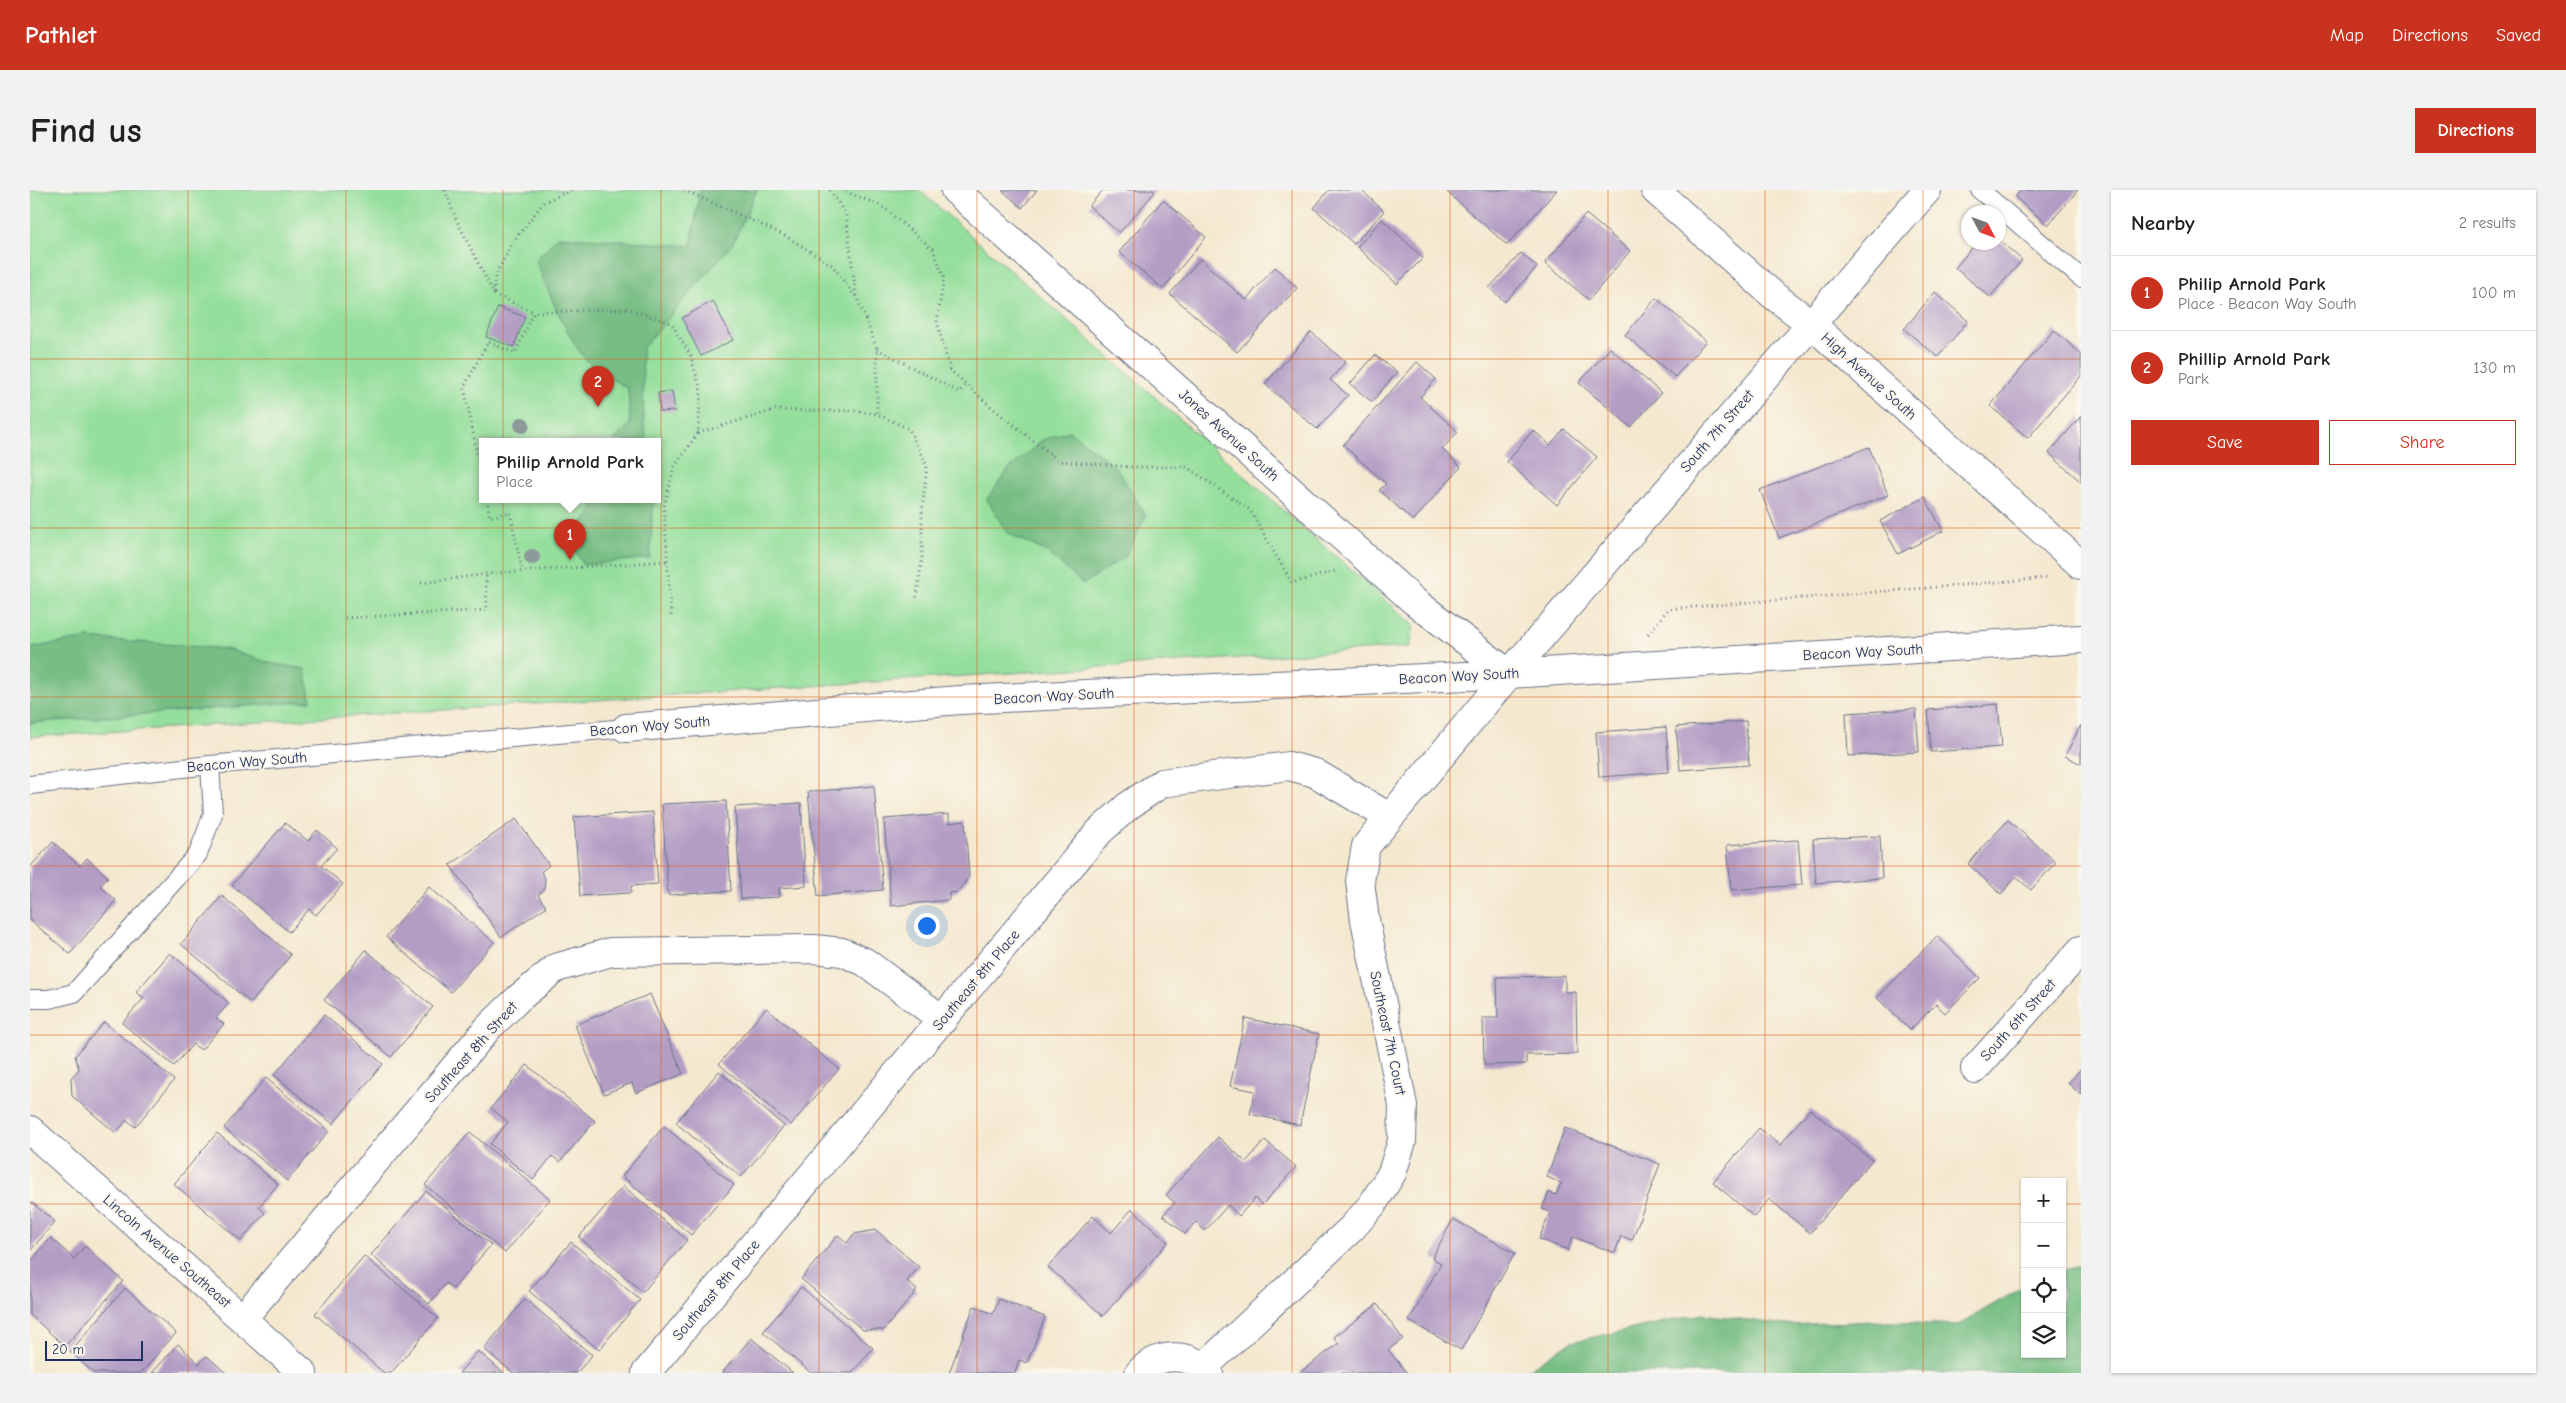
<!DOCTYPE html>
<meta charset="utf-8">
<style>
body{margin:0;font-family:"Comic Neue",sans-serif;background:#f2f2f2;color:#202124}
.controls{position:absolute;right:15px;bottom:15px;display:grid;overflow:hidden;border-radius:0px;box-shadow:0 1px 4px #0004}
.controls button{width:45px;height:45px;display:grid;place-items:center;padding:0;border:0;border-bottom:1px solid #e0e0e0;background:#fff;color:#202124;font:25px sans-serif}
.compass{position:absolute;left:1931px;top:15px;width:45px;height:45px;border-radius:50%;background:#fff;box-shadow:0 1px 4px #0004;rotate:131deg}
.scale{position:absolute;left:15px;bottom:12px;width:98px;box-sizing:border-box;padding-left:5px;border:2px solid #1b2f5e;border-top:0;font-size:14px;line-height:18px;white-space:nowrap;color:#1b2f5e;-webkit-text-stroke:4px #fbf7ec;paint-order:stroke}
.you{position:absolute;left:896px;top:735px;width:18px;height:18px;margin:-12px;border:4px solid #fff;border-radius:50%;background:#1a73e8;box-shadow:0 0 0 8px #1a73e833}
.badge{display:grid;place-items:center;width:32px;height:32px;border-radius:50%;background:#c8321e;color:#fff;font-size:16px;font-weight:700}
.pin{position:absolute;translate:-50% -41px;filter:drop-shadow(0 1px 2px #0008)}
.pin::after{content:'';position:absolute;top:26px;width:18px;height:15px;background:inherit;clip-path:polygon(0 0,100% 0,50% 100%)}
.popup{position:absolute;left:449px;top:248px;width:182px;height:65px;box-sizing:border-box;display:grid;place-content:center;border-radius:0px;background:#fff;filter:drop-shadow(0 1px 4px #0005);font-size:16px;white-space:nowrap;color:#757577}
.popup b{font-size:19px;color:#202124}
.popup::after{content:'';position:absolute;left:50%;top:100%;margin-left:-10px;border:10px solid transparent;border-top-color:#fff}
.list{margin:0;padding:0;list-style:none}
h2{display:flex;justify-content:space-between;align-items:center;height:65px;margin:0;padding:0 20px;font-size:21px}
h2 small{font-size:16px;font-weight:400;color:#757577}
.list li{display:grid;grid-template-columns:32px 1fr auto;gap:15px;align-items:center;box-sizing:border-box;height:75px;padding:0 20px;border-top:1px solid #e0e0e0}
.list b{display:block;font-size:19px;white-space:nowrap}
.list p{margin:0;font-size:16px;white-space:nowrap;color:#757577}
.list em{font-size:16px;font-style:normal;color:#757577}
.actions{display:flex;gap:10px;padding:15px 20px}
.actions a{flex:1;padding:11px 0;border:1px solid #c8321e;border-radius:0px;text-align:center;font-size:18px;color:#c8321e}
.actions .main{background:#c8321e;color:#fff}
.icon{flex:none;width:28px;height:28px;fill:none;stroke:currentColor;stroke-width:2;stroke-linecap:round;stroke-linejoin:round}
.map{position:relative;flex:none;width:2051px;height:1183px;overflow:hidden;border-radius:0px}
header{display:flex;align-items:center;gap:30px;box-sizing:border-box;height:70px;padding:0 25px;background:#c8321e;color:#fff}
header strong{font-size:24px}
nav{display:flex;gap:28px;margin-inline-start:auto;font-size:18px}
.intro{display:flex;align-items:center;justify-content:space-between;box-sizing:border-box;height:120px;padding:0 30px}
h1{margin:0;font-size:35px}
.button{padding:12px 22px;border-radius:0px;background:#c8321e;color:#fff;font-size:18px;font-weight:700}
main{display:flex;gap:30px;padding:0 30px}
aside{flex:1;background:#fff;border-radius:0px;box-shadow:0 1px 4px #0004}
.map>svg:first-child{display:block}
.green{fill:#94df9c;stroke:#58877d;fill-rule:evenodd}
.forest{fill:#77be84;stroke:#497671}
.building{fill:#b39dc5}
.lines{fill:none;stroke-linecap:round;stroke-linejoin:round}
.service-casing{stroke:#677086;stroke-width:20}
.minor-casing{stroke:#677086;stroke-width:30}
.path{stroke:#677086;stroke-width:3;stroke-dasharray:1 4;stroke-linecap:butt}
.service{stroke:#fff;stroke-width:18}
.minor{stroke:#fff;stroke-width:28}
.tree{fill:#8d9a9a}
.grid{fill:none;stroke:#de5710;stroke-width:1;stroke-opacity:0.55}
.labels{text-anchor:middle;stroke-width:4;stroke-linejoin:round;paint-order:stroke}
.street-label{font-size:15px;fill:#1b2f5e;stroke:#fbf7ec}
</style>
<header>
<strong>Pathlet</strong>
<nav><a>Map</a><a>Directions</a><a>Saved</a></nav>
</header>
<div class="intro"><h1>Find us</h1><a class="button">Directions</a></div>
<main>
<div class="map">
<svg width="2051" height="1183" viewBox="0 0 2051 1183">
<rect width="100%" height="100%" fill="#fbf7ec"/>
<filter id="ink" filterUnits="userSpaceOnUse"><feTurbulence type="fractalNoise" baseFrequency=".02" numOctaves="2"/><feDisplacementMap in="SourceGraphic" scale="10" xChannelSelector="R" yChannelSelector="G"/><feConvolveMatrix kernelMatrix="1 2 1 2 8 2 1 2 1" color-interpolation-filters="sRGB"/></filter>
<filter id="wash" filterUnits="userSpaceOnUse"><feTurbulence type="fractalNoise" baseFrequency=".0096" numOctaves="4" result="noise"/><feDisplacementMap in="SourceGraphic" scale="20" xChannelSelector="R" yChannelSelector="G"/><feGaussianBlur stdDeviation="1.12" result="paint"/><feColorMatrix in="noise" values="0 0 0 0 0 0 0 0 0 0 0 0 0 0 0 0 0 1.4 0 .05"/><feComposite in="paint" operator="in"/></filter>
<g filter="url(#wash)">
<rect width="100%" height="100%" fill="#f4e8cf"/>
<path class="green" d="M 0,0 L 889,0 L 1384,435 L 1380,457 L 0,547 ZM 452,251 L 628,251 L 628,309 L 452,309 Z"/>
<path class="forest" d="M 670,0 L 727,0 L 703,53 L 612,159 L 614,235 L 617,251 L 583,251 L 600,234 L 598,199 C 587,191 572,185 562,176 C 542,159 515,96 506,70 L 528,46 L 661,56 Z
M 1039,241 L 1086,277 L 1116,326 L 1095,367 L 1053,394 L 1017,362 L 977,343 L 957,309 L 978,280 L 1012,250 Z
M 565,309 L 623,309 L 620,368 L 553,375 L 538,347 L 562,322 Z
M 57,448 L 197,459 L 239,473 L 275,479 L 281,511 L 0,533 L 0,458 Z
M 2051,1076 L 2051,1183 L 1493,1183 L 1541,1152 L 1672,1124 L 1756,1135 L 1842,1131 L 1928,1135 L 1995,1096 L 1995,1164 L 2032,1164 L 2032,1080 Z"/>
<g id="blocks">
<path class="building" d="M 972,0 L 1007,0 L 992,18 Z
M 1073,0 L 1123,0 L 1125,2 L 1089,43 L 1059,16 Z
M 1299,0 L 1331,0 L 1354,21 L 1324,54 L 1284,18 Z
M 1418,0 L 1527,0 L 1477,55 L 1417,2 Z
M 1991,0 L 2048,0 L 2018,35 L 1985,7 Z
M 1133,10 L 1176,47 L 1133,99 L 1089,62 Z
M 1556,24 L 1600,61 L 1559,110 L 1515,73 Z
M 1352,29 L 1393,68 L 1367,94 L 1327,57 Z
M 1969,50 L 1992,70 L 1960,107 L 1925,78 L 1947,52 L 1969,52 Z
M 1491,63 L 1507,77 L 1475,112 L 1459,98 Z
M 1170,69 L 1216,110 L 1245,77 L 1267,98 L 1207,162 L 1140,104 Z
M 1905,102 L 1938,131 L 1908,167 L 1874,139 Z
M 1626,108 L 1676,151 L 1645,187 L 1595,145 Z
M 683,111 L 703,150 L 671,166 L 652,128 Z
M 468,117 L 495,127 L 484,157 L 456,147 Z
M 2024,140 L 2051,164 L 2051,186 L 1998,248 L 1960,216 Z
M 1281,142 L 1315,172 L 1300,190 L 1318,205 L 1287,239 L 1235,194 Z
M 1580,158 L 1631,203 L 1601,237 L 1549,193 Z
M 1345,165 L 1367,182 L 1342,212 L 1320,194 Z
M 1387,172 L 1406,189 L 1390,207 L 1428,242 L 1412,259 L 1431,277 L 1383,331 L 1349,300 L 1356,294 L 1313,255 Z
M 642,201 L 645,221 L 630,222 L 628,203 Z
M 2051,226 L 2051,292 L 2019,263 Z
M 1534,239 L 1567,267 L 1527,315 L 1477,272 L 1503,240 L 1520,255 Z
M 1839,257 L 1858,305 L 1749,348 L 1730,300 Z
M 1895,307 L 1913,341 L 1868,364 L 1850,331 Z
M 1968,514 L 1972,557 L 1901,562 L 1898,520 Z
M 1886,519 L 1889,562 L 1818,566 L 1816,523 Z
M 1716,531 L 1719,575 L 1650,580 L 1646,537 Z
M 2051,535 L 2051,574 L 2035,566 Z
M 1636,537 L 1639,582 L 1569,587 L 1566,542 Z
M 844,596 L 853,700 L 788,706 L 778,602 Z
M 696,611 L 701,701 L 638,705 L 632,614 Z
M 771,613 L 776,696 L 749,698 L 750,707 L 711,709 L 705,617 Z
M 623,622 L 628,694 L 601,696 L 601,703 L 550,706 L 544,627 Z
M 919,624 L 919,633 L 935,631 L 939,687 L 927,702 L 919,703 L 919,710 L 861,716 L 854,629 Z
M 486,629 L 519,675 L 511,682 L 515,688 L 514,700 L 508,705 L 516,717 L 471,747 L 420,675 Z
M 1978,630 L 2026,672 L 2001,700 L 1986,687 L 1971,704 L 1938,674 Z
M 255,633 L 278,651 L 287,640 L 307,658 L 291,676 L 313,694 L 286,725 L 279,719 L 259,742 L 202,695 Z
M 1850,646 L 1852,688 L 1786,693 L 1783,649 Z
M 1768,650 L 1772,695 L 1701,700 L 1697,655 Z
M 23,652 L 50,676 L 57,668 L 78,687 L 70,696 L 86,710 L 40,764 L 0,730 L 0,677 Z
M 399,697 L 464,752 L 421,802 L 356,747 Z
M 192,706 L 261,765 L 221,813 L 151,754 Z
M 1907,746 L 1950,788 L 1915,823 L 1906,814 L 1880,840 L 1847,808 Z
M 336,760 L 403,817 L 361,867 L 294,810 Z
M 140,763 L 199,813 L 186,828 L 194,834 L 171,860 L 163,854 L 144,876 L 92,833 L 114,808 L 106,802 Z
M 1535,786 L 1535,802 L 1546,802 L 1547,864 L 1496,865 L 1496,874 L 1454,875 L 1453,828 L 1468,828 L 1467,787 Z
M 620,804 L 653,884 L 606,903 L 602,893 L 574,904 L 545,835 Z
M 736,818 L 809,879 L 761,935 L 689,874 Z
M 294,825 L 353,874 L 303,934 L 244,885 Z
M 1215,828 L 1289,844 L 1270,935 L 1220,924 L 1225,901 L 1200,896 Z
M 74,832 L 144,890 L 105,937 L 97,930 L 86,943 L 42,906 L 41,888 L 49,879 L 45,866 Z
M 497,875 L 565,931 L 530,972 L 522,966 L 503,990 L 460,954 L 478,932 L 461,918 Z
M 2051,879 L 2051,905 L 2038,893 Z
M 689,881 L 754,936 L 711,987 L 646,933 Z
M 236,888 L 299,941 L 257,991 L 194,938 Z
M 1780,919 L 1842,970 L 1780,1043 L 1739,1009 L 1724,1027 L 1683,992 L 1729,938 L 1750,955 Z
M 634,936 L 704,995 L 661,1045 L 592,986 Z
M 1535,938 L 1630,974 L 1602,1050 L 1591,1046 L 1585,1063 L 1543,1047 L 1538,1060 L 1509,1049 L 1520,1022 L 1512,1019 L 1519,1002 L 1526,1005 L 1531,993 L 1517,987 Z
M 440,942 L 520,1009 L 475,1063 L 395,995 Z
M 187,943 L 248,994 L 229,1017 L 235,1023 L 211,1051 L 144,994 Z
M 1188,947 L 1216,972 L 1235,950 L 1266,977 L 1232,1015 L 1225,1008 L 1209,1026 L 1198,1015 L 1175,1041 L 1166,1032 L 1155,1044 L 1133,1025 L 1145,1013 L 1136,1005 Z
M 593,996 L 657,1050 L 613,1102 L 549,1047 Z
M 396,1001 L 461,1055 L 423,1099 L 416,1093 L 399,1114 L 341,1065 Z
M 0,1011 L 25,1032 L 0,1061 Z
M 1102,1019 L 1138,1052 L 1073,1126 L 1018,1077 L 1063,1026 L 1081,1043 Z
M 1423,1029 L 1485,1063 L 1431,1160 L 1379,1131 L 1411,1073 L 1402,1068 Z
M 846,1040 L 889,1077 L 877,1091 L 887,1100 L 854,1140 L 833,1140 L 771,1089 L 808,1045 L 817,1053 L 824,1044 Z
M 21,1048 L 44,1069 L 55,1056 L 93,1091 L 35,1156 L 0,1125 L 0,1072 Z
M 541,1052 L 610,1110 L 569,1160 L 499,1101 Z
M 334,1066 L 408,1128 L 361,1183 L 354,1183 L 285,1124 Z
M 771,1097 L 843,1158 L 822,1183 L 781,1183 L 733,1142 Z
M 95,1098 L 146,1143 L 111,1183 L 64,1183 L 40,1162 Z
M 495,1109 L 562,1165 L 547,1183 L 483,1183 L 454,1159 Z
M 969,1109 L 1015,1127 L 997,1173 L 989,1170 L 985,1183 L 919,1183 L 944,1116 L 963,1124 Z
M 1347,1114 L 1373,1149 L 1358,1160 L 1377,1183 L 1269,1183 L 1309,1153 L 1304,1147 Z
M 721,1148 L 763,1183 L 692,1183 Z
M 148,1154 L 169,1174 L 177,1166 L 196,1183 L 122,1183 Z
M 448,1161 L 474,1183 L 429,1183 Z"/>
</g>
</g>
<g filter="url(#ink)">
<use href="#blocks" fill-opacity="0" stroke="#677086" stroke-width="1"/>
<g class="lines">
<defs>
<path id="service" d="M 1950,0 L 2051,88
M 0,595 L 180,575 L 596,538
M 0,809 L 19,809 L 44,803 L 168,664 L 183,624 L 180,575"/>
<path id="minor" d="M 925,0 L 1384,411 L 1479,484
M 1625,0 L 1743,105 L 1780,133 L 2051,375
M 596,538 L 930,510 L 1479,484 L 2051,449
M 1945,879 L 2051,760
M 0,940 L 273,1183
M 213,1128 L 458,838 L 489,808 L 526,778 L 581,762 L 784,759 L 812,762 L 835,772 L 913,830
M 1174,1177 L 1322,1038 L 1342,1015 L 1362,983 L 1372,951 L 1373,915 L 1335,730 L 1330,691 L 1336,656 L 1479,484 L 1897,0
M 616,1183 L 1069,642 L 1098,616 L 1132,593 L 1259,576 L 1285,583 L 1359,627
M 1109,1183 C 1128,1162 1160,1162 1179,1183"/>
</defs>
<use href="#service" class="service-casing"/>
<use href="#minor" class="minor-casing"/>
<path class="path" d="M 415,0 L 426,29 L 464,104 L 504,122
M 654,0 L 754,45 L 802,75 L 828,110 L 847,159 L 847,224
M 800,0 L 816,25 L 826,106
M 811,0 L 850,15 L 903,59 L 914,88 L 907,132 L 920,180 L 966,221 L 1029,271 L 1102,277 L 1157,277 L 1220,320 L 1262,393 L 1306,381
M 464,103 L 465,86 L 483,52 L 514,12 L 542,0
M 847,159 L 929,202 L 936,194
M 668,243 L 745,220 L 827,221 L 847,224 L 879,239 L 897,276 L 892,323 L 892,369 L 886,411
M 452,288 L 434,197 L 458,152 L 485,163 L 504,122 L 598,119 L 641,133 L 660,164 L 671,201 L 668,243 L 644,277 L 634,317 L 641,427
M 457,309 L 460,327 L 480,322 L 492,381
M 391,393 L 456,384 L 638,371
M 315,428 L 457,420 L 456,384
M 1618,444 L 1638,419 L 2018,388"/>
<use href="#service" class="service"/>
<use href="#minor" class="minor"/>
</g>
<g class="tree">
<circle cx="492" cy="235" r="8"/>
<circle cx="502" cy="367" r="8"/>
</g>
</g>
<path class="grid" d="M 158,0 L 158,1183M 316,0 L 316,1183M 473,0 L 473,1183M 631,0 L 631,1183M 789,0 L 789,1183M 947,0 L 947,1183M 1104,0 L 1104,1183M 1262,0 L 1262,1183M 1420,0 L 1420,1183M 1578,0 L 1578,1183M 1735,0 L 1735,1183M 1893,0 L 1893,1183M 0,169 L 2051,169M 0,338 L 2051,338M 0,507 L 2051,507M 0,676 L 2051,676M 0,845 L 2051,845M 0,1014 L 1995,1014M 2032,1014 L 2051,1014"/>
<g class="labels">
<g class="street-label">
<text transform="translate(1839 186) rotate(42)" y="5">High Avenue South</text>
<text transform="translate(1687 241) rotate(-49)" y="5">South 7th Street</text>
<text transform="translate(1199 245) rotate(42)" y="5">Jones Avenue South</text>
<text transform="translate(1833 462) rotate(-3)" y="5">Beacon Way South</text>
<text transform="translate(1429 486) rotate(-3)" y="5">Beacon Way South</text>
<text transform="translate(1024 506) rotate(-3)" y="5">Beacon Way South</text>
<text transform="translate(620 536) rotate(-5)" y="5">Beacon Way South</text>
<text transform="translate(217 572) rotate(-5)" y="5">Beacon Way South</text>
<text transform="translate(946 790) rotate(-50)" y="5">Southeast 8th Place</text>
<text transform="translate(1988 830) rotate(-48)" y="5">South 6th Street</text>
<text transform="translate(1358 843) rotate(78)" y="5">Southeast 7th Court</text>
<text transform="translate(441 862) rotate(-48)" y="5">Southeast 8th Street</text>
<text transform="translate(137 1061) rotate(41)" y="5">Lincoln Avenue Southeast</text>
<text transform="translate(686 1100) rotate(-50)" y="5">Southeast 8th Place</text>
</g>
</g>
</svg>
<div class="controls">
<button>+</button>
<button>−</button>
<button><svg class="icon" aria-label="locate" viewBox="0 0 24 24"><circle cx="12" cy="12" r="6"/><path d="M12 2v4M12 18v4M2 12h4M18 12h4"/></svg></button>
<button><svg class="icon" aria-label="layers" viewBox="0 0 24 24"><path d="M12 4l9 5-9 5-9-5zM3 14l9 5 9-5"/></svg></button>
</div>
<svg class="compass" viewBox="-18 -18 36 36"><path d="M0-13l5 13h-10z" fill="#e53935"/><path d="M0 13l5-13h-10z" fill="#757577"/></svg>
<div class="scale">20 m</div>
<div class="you"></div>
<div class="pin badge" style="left:540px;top:370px">1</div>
<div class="popup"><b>Philip Arnold Park</b>Place</div>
<div class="pin badge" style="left:568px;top:217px">2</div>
</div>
<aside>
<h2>Nearby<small>2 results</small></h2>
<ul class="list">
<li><span class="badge">1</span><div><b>Philip Arnold Park</b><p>Place · Beacon Way South</p></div><em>100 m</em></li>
<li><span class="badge">2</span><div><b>Phillip Arnold Park</b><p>Park</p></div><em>130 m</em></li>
</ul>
<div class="actions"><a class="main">Save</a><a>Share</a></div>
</aside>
</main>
